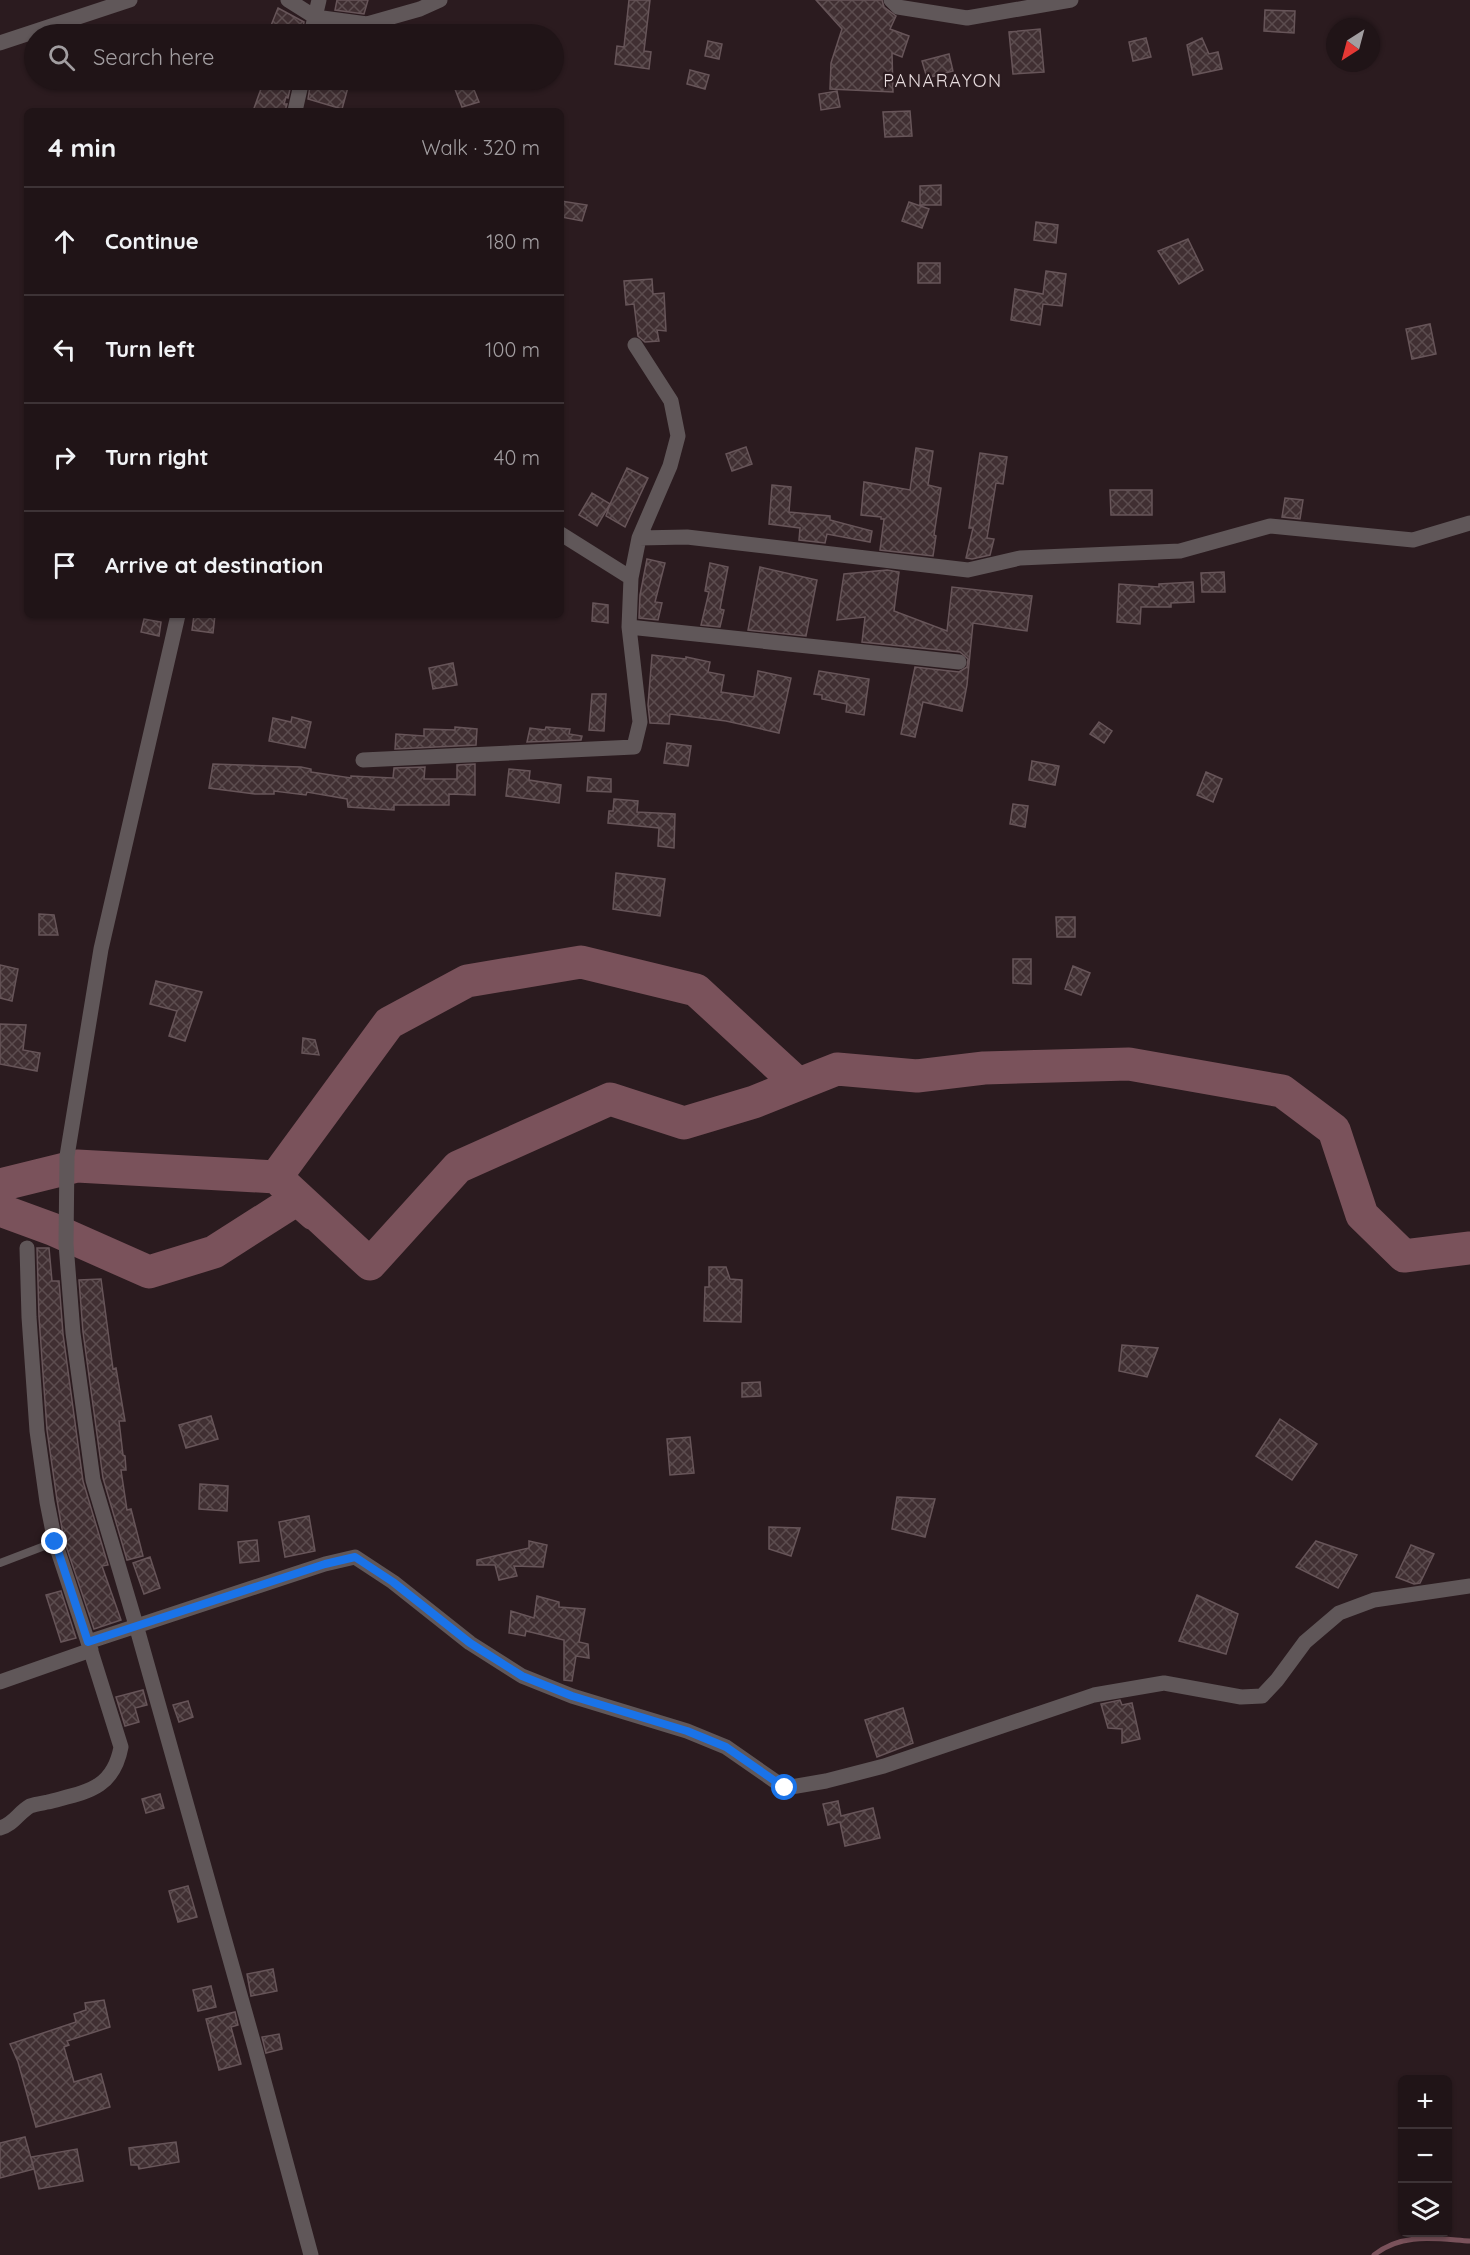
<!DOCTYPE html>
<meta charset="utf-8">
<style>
body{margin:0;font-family:Quicksand,sans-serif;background:#2d2124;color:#f1f3f6}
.controls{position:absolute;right:18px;bottom:18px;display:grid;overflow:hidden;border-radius:9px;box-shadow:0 2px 4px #0004}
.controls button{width:54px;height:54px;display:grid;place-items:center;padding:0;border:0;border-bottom:2px solid #3d3336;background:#201417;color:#f1f3f6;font:30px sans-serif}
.compass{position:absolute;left:1326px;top:18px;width:54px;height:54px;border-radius:50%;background:#201417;box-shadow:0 2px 4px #0004;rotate:216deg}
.stop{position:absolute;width:18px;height:18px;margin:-14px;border:4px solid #1a73e8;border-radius:50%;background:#fff}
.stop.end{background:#1a73e8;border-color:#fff;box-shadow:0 2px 6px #0008}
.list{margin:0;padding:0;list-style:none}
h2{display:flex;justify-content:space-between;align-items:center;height:78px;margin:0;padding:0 24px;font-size:26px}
h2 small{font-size:20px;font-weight:400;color:#a29ea1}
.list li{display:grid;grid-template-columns:39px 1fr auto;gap:18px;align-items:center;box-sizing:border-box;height:108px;padding:0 24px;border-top:2px solid #3d3336}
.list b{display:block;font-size:22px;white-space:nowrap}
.list em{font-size:20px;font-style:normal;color:#a29ea1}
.icon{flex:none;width:33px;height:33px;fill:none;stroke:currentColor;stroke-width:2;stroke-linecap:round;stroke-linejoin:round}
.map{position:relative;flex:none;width:1470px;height:2255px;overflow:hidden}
.search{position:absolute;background:#201417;box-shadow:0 2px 4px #0004;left:24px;top:24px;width:540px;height:66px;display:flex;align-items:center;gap:15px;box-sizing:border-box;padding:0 21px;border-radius:33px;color:#a29ea1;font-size:22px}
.panel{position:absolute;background:#201417;box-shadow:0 2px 4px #0004;left:24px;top:108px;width:540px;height:510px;border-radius:9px}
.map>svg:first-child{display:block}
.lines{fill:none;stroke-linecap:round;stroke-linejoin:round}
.stream{stroke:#7a525b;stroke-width:5}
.river{stroke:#7a525b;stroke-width:33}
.building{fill:url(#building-cross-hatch);stroke:#675559;stroke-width:1.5}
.lane{stroke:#605759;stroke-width:8}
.street{stroke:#605759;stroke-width:15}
.route{stroke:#1a73e8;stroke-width:8}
.labels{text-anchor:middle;stroke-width:4.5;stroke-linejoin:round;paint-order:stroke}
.quarter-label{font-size:18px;letter-spacing:1.5px;fill:#e8dddf;stroke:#2b1b1f}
</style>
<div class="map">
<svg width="1470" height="2255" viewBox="0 0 1470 2255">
<defs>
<pattern id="building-cross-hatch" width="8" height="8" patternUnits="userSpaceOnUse" patternTransform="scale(1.5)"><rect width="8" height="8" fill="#402f32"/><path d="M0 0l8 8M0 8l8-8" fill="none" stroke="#5c4d4f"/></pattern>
</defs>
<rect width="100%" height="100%" fill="#2b1b1f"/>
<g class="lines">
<path class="stream" d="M 1374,2255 C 1402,2232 1437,2239 1470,2241"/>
<path class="river" d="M 276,1177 L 389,1023 L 467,981 L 581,962 L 696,990 L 798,1084
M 0,1185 L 77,1166 L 276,1177 L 370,1264 L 458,1167 L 610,1099 L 684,1123 L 754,1102 L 837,1069 L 917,1076 L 984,1068 L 1129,1064 L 1282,1091 L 1334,1130 L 1362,1215 L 1404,1256 L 1470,1248
M 0,1210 L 52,1229 L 149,1272 L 214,1252 L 297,1199 L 314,1214"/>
</g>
<path class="building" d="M 337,0 L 368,0 L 364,14 L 335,10 Z
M 629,0 L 650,0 L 644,51 L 651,52 L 649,69 L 615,64 L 617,46 L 624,47 Z
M 816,0 L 882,0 L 884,7 L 896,16 L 890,29 L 909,36 L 902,57 L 892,53 L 893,92 L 830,89 L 831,63 L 842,29 Z
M 278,8 L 304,22 L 302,34 L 287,34 L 270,28 Z
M 1265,10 L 1295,11 L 1294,33 L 1264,31 Z
M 322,28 L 359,33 L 359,34 L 321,34 Z
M 1040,29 L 1044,72 L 1013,74 L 1009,32 Z
M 1146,38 L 1151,57 L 1133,61 L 1129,42 Z
M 1202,38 L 1209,54 L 1218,52 L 1222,69 L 1193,75 L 1187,45 Z
M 708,41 L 722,44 L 719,59 L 705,56 Z
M 949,54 L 953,71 L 927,78 L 922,61 Z
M 690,70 L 709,75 L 705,89 L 687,84 Z
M 253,80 L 292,80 L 288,98 L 286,97 L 284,104 L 287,104 L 285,111 L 253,111 L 262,86 L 252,84 Z
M 311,80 L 350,80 L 342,109 L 308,99 Z
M 467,80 L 470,80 L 479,102 L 462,107 L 453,84 Z
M 837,91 L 840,107 L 821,110 L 819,94 Z
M 910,111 L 912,136 L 885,137 L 883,112 Z
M 941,185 L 941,205 L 920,205 L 920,186 Z
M 561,201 L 587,205 L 582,221 L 561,217 Z
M 909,202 L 929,209 L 922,228 L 902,221 Z
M 1036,222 L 1058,225 L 1056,243 L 1034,240 Z
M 1188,239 L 1203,270 L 1179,284 L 1158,251 Z
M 918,263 L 940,263 L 940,283 L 918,283 Z
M 1046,271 L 1066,274 L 1062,306 L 1043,304 L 1040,325 L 1011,320 L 1015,289 L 1043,294 Z
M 652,279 L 653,294 L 664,293 L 666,331 L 657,330 L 659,341 L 645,342 L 638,336 L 634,304 L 626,305 L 624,281 Z
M 1430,324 L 1436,354 L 1412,359 L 1406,329 Z
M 746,447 L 752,464 L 732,471 L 726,454 Z
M 916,448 L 933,451 L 928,485 L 941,488 L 934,535 L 936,536 L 933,556 L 880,550 L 884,519 L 881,519 L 881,517 L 861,515 L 864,482 L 910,490 Z
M 980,453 L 1007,457 L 1003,484 L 996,483 L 987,538 L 994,539 L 990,555 L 972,559 L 966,558 L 973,528 L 969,528 Z
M 627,468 L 648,478 L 625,527 L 606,516 L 610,504 L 597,526 L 579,515 L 592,493 L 610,504 Z
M 772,485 L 791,487 L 789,512 L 830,516 L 830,520 L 872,531 L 870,542 L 827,534 L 825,543 L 799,540 L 800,528 L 769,524 Z
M 1110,490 L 1152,490 L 1152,515 L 1111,515 Z
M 1285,498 L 1303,500 L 1300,519 L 1282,517 Z
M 647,559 L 665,563 L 655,602 L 662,603 L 658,620 L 639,618 L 640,595 Z
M 710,563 L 728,567 L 720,609 L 724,610 L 720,627 L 701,625 L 709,592 L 705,591 Z
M 760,567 L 817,580 L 806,636 L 748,630 Z
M 887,570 L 899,572 L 894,611 L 947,631 L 952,587 L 1032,596 L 1027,631 L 973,623 L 967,685 L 962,711 L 923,702 L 915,737 L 901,734 L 915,667 L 959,672 L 967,667 L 968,659 L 960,652 L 862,642 L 865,617 L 837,620 L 844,574 Z
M 1224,572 L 1225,592 L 1202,592 L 1201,573 Z
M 1193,582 L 1194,602 L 1171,603 L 1171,607 L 1141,607 L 1140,624 L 1117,622 L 1119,584 L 1159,587 L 1159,584 Z
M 593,603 L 608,605 L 608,623 L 592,621 Z
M 194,615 L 215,615 L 213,633 L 192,630 Z
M 144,619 L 161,622 L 159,636 L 141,632 Z
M 652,655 L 686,659 L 686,657 L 710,662 L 708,672 L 724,675 L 721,692 L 754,697 L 758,671 L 791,678 L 779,733 L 726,721 L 670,714 L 669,724 L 650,723 L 648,705 Z
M 453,663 L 457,685 L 433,689 L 429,668 Z
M 819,671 L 869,679 L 864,715 L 846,712 L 847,704 L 822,699 L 822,695 L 814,694 Z
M 592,694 L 606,694 L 604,731 L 589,730 Z
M 292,717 L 311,722 L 305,748 L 269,741 L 273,718 L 291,722 Z
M 1099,722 L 1112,731 L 1104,743 L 1090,734 Z
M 455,727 L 477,729 L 476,745 L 395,749 L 396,734 L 424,736 L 424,729 L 455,730 Z
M 546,727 L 570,729 L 569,734 L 582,736 L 581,740 L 527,742 L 530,728 L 545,730 Z
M 667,743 L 691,746 L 688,766 L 664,763 Z
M 1032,761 L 1059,766 L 1055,785 L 1029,780 Z
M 213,764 L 301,767 L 311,769 L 311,772 L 351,778 L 351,776 L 393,778 L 394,768 L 425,767 L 424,779 L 457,779 L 457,765 L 475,764 L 475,795 L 449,794 L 449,805 L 394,805 L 394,810 L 348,807 L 347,799 L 307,792 L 306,795 L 274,791 L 274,794 L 255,794 L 209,788 Z
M 509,769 L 530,771 L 529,780 L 561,785 L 559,803 L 506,796 Z
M 1206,772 L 1222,779 L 1213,802 L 1197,795 Z
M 588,777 L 611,779 L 611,792 L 587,791 Z
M 614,799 L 638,801 L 637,812 L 675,814 L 674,848 L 658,846 L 659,828 L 608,823 L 609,811 L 613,811 Z
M 1013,804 L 1028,806 L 1025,827 L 1010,824 Z
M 616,873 L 665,879 L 660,916 L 613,909 Z
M 39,914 L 54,915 L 58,935 L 39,935 Z
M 1056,917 L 1075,917 L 1075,937 L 1057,937 Z
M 1013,959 L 1031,959 L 1031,984 L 1013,983 Z
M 0,965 L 18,969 L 12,1001 L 0,998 Z
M 1073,966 L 1090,973 L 1081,995 L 1065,989 Z
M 156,981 L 202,992 L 185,1041 L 169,1036 L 177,1011 L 150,1004 Z
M 0,1024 L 26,1025 L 23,1050 L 40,1053 L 37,1071 L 0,1064 Z
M 303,1038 L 315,1040 L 319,1055 L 302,1053 Z
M 37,1248 L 49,1248 L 52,1281 L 59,1281 L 63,1334 L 83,1481 L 108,1565 L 102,1566 L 121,1620 L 94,1629 L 64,1540 L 57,1500 L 47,1430 L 39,1317 Z
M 709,1267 L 726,1267 L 730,1279 L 742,1280 L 741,1322 L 704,1321 L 705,1287 L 709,1287 Z
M 101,1279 L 113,1369 L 116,1368 L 125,1421 L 119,1421 L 123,1455 L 125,1456 L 126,1470 L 121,1470 L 127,1510 L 131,1509 L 143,1556 L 127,1560 L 103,1478 L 83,1332 L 79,1280 Z
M 1122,1345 L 1158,1348 L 1147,1377 L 1119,1371 Z
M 760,1382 L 761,1396 L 742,1397 L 742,1383 Z
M 211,1416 L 218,1439 L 186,1448 L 179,1425 Z
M 1280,1419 L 1317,1444 L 1292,1480 L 1256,1456 Z
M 690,1437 L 694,1473 L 670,1475 L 667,1439 Z
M 200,1484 L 228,1486 L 227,1511 L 199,1509 Z
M 897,1497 L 935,1499 L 925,1537 L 892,1529 Z
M 309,1516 L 315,1551 L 285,1557 L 279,1522 Z
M 769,1527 L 800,1528 L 791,1556 L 769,1549 Z
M 257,1540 L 259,1561 L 240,1563 L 238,1542 Z
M 529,1541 L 547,1545 L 543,1567 L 514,1566 L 517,1576 L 499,1580 L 495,1565 L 477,1565 L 477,1560 L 529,1548 Z
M 1316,1541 L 1357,1555 L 1338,1588 L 1296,1567 Z
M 1411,1545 L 1434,1554 L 1420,1583 L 1414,1584 L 1396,1577 Z
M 150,1557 L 160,1588 L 144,1594 L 133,1563 Z
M 61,1591 L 76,1638 L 61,1642 L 46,1595 Z
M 1197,1595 L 1238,1614 L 1226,1654 L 1179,1641 Z
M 537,1596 L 559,1602 L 559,1607 L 585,1609 L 579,1642 L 588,1644 L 589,1658 L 576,1656 L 572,1681 L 564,1680 L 564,1640 L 526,1631 L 525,1636 L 509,1633 L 511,1611 L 534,1618 Z
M 143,1690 L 147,1705 L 135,1708 L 139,1722 L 125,1726 L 116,1697 Z
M 1120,1700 L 1122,1705 L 1132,1703 L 1140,1739 L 1122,1743 L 1122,1729 L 1108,1728 L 1101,1704 Z
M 188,1701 L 193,1717 L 179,1722 L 173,1705 Z
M 903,1708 L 913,1743 L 877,1757 L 865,1720 Z
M 160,1794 L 164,1808 L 146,1813 L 142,1799 Z
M 838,1801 L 841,1816 L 873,1808 L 880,1838 L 845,1846 L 840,1822 L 828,1825 L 823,1804 Z
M 188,1886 L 197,1917 L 178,1922 L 169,1891 Z
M 273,1969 L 277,1991 L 251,1996 L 247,1974 Z
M 211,1986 L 216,2007 L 198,2011 L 193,1990 Z
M 104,2000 L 110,2027 L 67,2041 L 69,2045 L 64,2047 L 74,2082 L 101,2074 L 110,2107 L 36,2127 L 18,2062 L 10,2044 L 76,2022 L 74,2014 L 86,2010 L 85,2003 Z
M 235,2012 L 238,2025 L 231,2027 L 241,2064 L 219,2070 L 206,2019 Z
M 279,2034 L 282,2049 L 266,2053 L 262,2037 Z
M 25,2137 L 34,2169 L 0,2178 L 0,2143 Z
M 176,2142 L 179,2162 L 139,2169 L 138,2165 L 131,2165 L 129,2148 Z
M 77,2149 L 83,2181 L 39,2189 L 31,2157 Z"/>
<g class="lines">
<path class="lane" d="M 0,1563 L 55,1542"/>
<path class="street" d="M 288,0 L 315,17 L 367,24 L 420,9 L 440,0
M 891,0 L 898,7 L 967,18 L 1071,0
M 311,34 L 319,0
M 0,43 L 130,0
M 295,111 L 302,80
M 635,345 L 671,401 L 678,436 L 670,466 L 639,538
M 561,534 L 631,578
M 178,615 L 101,949 L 67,1156 L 66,1244 L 73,1333 L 93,1480 L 136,1625 L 255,2048 L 311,2255
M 629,627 L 959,662
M 363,760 L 634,747 L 640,722 L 629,627 L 631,578 L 639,538 L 687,537 L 968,570 L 1020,558 L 1180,551 L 1270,526 L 1413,540 L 1470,523
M 27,1248 L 29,1317 L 37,1431 L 47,1502 L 55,1542 L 88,1642
M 0,1682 L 91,1650
M 0,1828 C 14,1824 18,1813 30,1806 C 35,1804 43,1803 48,1802 C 85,1792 113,1790 121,1747 L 88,1642 L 325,1564 L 355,1557 L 393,1582 L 470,1643 L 522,1676 L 572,1696 L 687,1731 L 726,1747 L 785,1788 L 826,1781 L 884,1766 L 1094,1695 L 1164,1683 L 1241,1697 L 1262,1696 L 1277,1680 L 1305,1642 L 1339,1613 L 1374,1600 L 1470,1586"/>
</g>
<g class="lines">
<path class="route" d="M 55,1542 L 88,1642 L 325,1564 L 355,1557 L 393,1582 L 470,1643 L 522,1676 L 572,1696 L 687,1731 L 726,1747 L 785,1788"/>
</g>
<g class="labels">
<g class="quarter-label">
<text x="943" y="87">PANARAYON</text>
</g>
</g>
</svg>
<div class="controls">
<button>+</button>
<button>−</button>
<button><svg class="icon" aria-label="layers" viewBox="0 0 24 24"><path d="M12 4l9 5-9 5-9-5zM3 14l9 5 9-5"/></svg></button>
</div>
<svg class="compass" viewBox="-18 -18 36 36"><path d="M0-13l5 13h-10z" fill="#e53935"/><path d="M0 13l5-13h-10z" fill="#a29ea1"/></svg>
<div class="stop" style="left:785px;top:1788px"></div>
<div class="stop end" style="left:55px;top:1542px"></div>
<div class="search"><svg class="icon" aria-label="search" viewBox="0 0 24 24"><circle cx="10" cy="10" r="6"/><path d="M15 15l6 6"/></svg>Search here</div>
<section class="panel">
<h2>4 min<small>Walk · 320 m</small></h2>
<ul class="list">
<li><svg class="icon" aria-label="ahead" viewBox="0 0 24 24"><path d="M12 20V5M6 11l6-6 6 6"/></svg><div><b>Continue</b></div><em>180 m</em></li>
<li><svg class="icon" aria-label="left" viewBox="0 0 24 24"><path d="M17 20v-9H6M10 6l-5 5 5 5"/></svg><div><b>Turn left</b></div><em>100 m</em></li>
<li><svg class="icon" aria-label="right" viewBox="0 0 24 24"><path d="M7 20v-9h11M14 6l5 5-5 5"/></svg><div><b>Turn right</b></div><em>40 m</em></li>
<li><svg class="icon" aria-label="arrive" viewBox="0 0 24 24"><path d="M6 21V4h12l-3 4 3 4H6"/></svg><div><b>Arrive at destination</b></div></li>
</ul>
</section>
</div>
